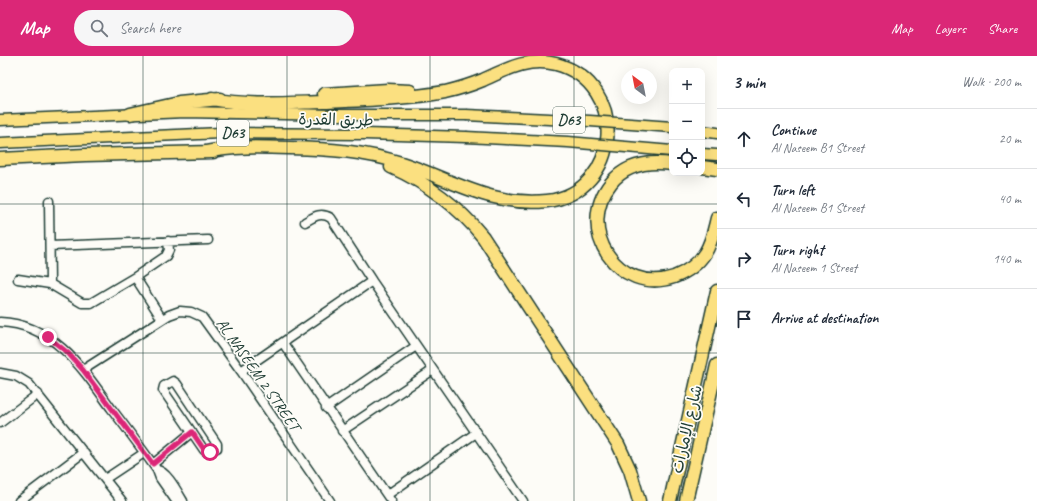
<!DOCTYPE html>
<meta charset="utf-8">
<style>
body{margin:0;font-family:Caveat,"Playpen Sans Arabic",sans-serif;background:#f6f6f7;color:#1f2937}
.controls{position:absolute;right:12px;top:12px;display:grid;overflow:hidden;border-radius:8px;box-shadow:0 4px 16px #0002}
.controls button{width:36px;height:36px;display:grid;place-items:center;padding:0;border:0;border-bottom:1px solid #e0e1e3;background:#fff;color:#1f2937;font:20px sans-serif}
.compass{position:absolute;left:621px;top:12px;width:36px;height:36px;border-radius:50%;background:#fff;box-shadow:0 4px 16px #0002;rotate:328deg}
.stop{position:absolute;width:12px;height:12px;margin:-9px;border:3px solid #db2777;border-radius:50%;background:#fff}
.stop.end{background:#db2777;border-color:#fff;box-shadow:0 1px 4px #0008}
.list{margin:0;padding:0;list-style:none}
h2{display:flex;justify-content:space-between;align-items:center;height:52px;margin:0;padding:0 16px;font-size:17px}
h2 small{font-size:13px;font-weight:400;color:#747a83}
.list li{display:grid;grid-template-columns:26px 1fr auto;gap:12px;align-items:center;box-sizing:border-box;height:60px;padding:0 16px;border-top:1px solid #e0e1e3}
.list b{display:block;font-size:15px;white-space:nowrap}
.list p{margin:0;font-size:13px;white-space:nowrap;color:#747a83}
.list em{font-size:13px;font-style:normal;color:#747a83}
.icon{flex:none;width:22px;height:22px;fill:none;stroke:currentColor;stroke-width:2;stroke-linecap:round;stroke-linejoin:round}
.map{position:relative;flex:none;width:717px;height:445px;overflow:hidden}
header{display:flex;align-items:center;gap:24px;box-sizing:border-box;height:56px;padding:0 20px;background:#db2777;color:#fff}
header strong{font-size:19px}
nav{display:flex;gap:22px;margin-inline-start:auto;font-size:14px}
.search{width:280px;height:36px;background:#f6f6f7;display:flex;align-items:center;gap:10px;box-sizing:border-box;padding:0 14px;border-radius:22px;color:#747a83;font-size:15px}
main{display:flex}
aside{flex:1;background:#fff}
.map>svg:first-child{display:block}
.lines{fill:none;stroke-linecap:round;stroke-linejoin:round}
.minor-casing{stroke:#1f3d34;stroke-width:11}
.major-casing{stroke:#1f3d34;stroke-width:13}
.highway-casing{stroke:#1f3d34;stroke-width:15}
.minor{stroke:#fdfcf7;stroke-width:8}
.major{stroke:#fbe080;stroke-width:10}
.highway{stroke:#fbe080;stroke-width:12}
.major-bridge-casing{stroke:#1f3d34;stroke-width:13;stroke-linecap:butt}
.major-bridge{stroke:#fbe080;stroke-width:10}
.route{stroke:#db2777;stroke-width:5}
.grid{fill:none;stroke:#1f3d34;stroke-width:1;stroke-opacity:0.55}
.labels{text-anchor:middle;stroke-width:3.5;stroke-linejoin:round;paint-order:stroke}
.shield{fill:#fdfcf7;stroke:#62766e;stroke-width:1}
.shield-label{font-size:15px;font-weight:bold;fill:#1f3d34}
.street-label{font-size:16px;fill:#1f3d34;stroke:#fdfcf7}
</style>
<header>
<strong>Map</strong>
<div class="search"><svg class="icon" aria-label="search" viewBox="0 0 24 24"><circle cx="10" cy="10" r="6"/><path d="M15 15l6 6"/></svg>Search here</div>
<nav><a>Map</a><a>Layers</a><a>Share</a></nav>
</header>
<main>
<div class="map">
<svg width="717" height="445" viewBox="0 0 717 445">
<rect width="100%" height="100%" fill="#fdfcf7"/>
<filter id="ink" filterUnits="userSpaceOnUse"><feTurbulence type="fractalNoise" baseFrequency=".025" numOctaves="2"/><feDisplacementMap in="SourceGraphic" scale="8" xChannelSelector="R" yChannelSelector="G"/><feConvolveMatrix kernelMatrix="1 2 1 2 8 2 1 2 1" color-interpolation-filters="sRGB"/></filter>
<g filter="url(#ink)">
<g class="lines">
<defs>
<path id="minor" d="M 49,145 L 50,228
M 305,166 C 315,160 321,156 331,162 L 372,225 L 523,445
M 50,190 L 208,184
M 135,221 L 162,263
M 18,223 L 50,228 L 82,247 L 91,247 L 135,221 L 166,200 L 169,194 L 168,185
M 0,266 C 54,268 83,313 111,352 C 127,373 142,393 157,414 L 160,422 L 176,445
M 283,287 L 391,445
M 83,314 L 169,259 L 180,255 L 191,256 L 202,261 L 241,315 L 330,445
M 241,315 L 372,225
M 0,317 L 16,320 L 29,328 L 122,445
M 173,325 L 177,328 L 217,388 L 217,392 L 207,396 L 204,394 L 163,334 L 164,330 Z
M 326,352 L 416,290
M 0,367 L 38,338
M 342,375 L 433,314
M 153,408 L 192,376
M 157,414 C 167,415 178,437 183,445
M 105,423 L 144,397
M 387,439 L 476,377
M 19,445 L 84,396"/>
<path id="major" d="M 0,64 L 185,56 L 335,59 L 466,59
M 702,75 L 717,77
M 0,87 L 221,77 L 365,78 L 466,81
M 702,98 L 717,99"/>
<path id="highway" d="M 324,38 L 388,34 L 410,35
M 130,58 L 179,47 L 220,43
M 205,96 C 233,90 261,91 290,92 C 328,93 364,95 401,107 C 451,123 491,151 547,145 C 622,136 630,28 556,8 C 529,1 507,13 483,24 C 471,29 458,33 445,36 C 405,43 365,44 324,46 C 286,47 249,50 212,43
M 0,103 L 85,99 L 213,96
M 672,108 C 649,105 626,108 611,127 C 574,173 618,240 674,221 C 687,216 698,208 705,197 C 712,186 714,174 717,162
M 391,111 C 427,127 458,150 483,181 L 618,388 L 630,414 L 639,445
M 702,111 L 717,113
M 670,445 L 717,235
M 686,445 L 717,309"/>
</defs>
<use href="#minor" class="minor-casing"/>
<use href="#major" class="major-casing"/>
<use href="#highway" class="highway-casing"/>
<use href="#minor" class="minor"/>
<use href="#major" class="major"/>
<use href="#highway" class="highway"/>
<defs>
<path id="major-bridge" d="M 466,59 L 590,65 L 672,71
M 466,81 L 568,86 L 672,95"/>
</defs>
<use href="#major-bridge" class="major-bridge-casing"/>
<use href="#major-bridge" class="major-bridge"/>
</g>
</g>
<g class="lines" filter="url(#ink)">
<path class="route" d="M 48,281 L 68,297 L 83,314 L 153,408 L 192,376 L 205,395 L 210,396"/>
</g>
<path class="grid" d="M 143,0 L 143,445M 287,0 L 287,445M 430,0 L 430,445M 574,0 L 574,445M 0,148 L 717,148M 0,297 L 717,297"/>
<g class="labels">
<g class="shield">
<rect x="553" y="51" width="32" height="26" rx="3"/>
<rect x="217" y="64" width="32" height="26" rx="3"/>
</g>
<g class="shield-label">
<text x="569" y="69">D63</text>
<text x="233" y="82">D63</text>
</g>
<g class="street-label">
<text transform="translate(336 63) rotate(1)" y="6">طريق القدرة</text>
<text transform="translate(259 318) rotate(55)" y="6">AL NASEEM 2 STREET</text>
<text transform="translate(686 373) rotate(-77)" y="6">شارع الإمارات</text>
</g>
</g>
</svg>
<div class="controls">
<button>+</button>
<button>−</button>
<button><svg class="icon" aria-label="locate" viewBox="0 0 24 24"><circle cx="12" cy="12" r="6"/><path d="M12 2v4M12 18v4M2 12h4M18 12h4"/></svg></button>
</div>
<svg class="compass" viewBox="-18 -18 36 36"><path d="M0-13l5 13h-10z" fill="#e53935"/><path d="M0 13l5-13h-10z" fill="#747a83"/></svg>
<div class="stop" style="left:210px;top:396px"></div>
<div class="stop end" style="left:48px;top:281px"></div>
</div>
<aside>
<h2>3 min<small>Walk · 200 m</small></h2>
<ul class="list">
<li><svg class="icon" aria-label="ahead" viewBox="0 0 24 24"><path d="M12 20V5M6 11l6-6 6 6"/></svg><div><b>Continue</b><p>Al Naseem B1 Street</p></div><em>20 m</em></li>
<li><svg class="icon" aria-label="left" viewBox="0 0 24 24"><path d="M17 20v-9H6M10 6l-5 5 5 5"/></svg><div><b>Turn left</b><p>Al Naseem B1 Street</p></div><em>40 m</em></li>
<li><svg class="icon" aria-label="right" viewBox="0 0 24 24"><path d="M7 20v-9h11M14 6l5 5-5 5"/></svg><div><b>Turn right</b><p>Al Naseem 1 Street</p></div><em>140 m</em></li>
<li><svg class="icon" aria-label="arrive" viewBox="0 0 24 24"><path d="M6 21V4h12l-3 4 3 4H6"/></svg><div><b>Arrive at destination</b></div></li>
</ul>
</aside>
</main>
